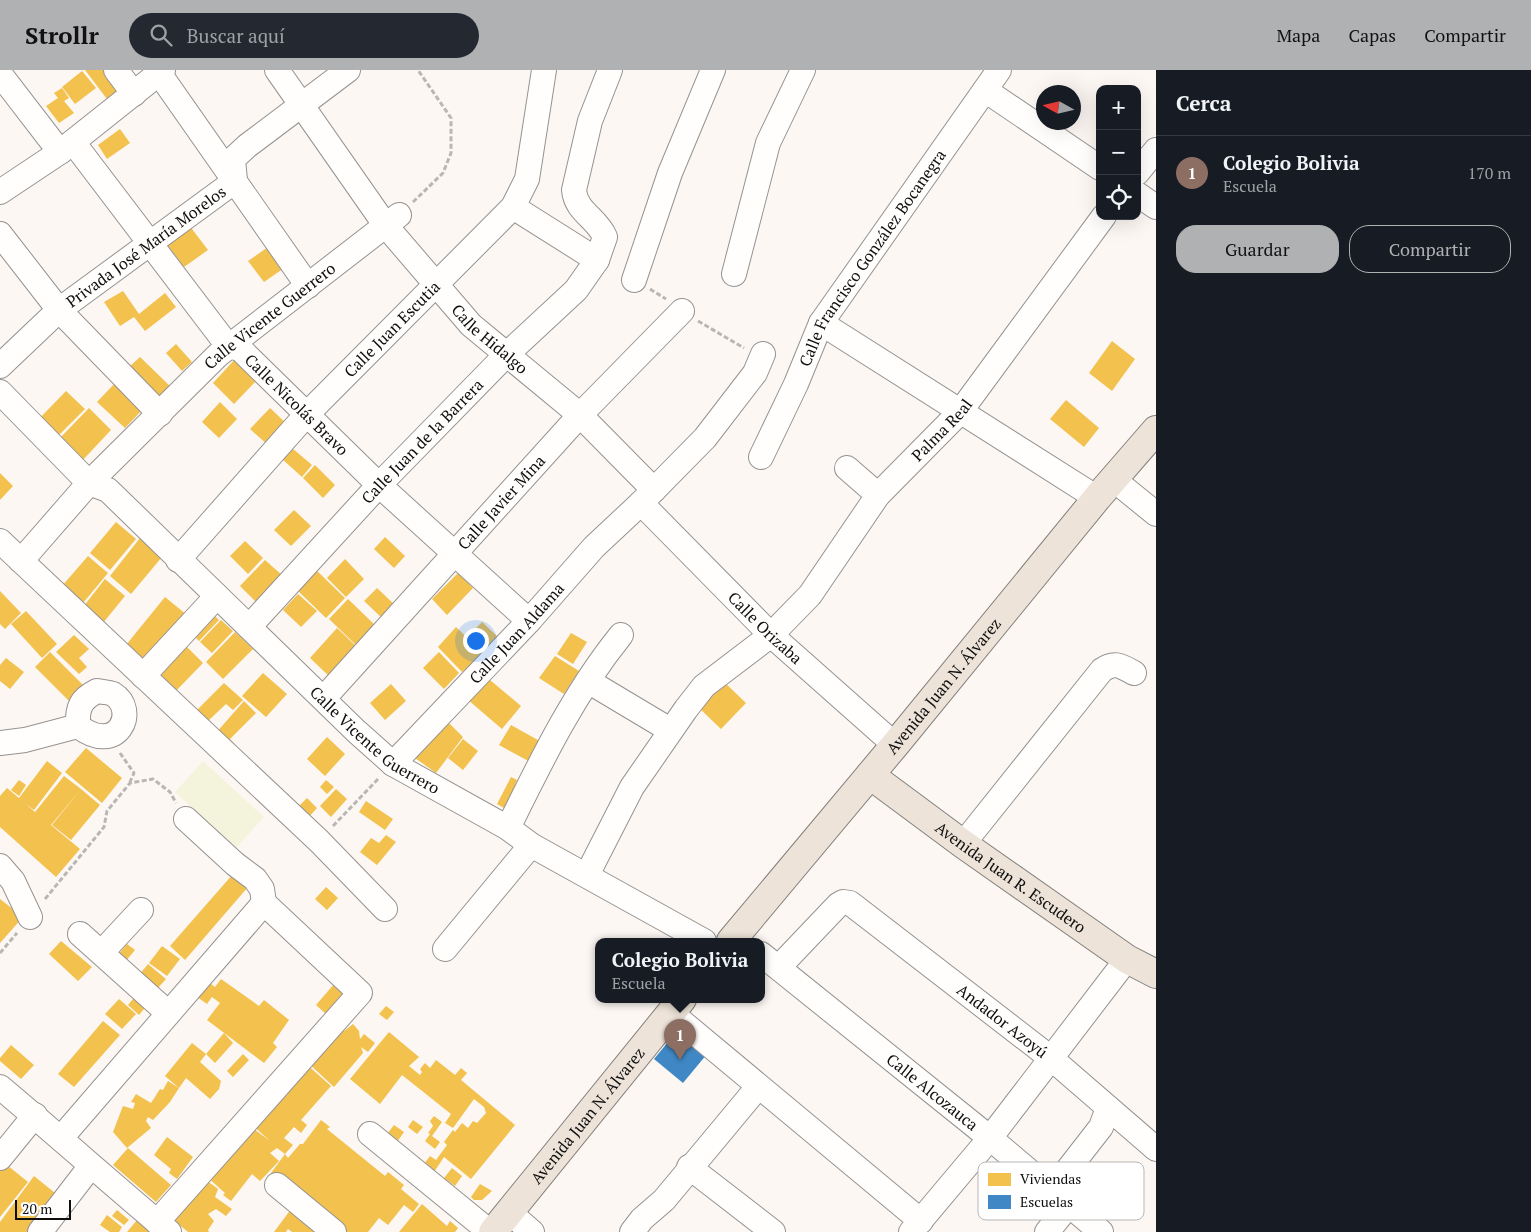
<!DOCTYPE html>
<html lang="es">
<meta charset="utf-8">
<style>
body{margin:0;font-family:"PT Serif",serif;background:#242831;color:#f1f3f6}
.controls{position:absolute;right:15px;top:15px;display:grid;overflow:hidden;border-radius:10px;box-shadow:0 5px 20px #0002}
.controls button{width:45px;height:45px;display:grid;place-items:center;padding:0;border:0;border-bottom:1px solid #363941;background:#171b24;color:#f1f3f6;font:25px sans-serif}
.compass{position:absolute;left:1036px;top:15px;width:45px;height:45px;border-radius:50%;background:#171b24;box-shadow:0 5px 20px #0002;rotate:278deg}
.scale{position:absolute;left:15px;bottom:12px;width:56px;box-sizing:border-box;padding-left:5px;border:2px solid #0e0e0e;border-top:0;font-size:14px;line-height:18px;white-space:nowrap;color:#0e0e0e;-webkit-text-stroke:4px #fff;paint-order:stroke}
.you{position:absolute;left:475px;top:570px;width:18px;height:18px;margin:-12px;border:4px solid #fff;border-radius:50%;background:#1a73e8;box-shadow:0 0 0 8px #1a73e833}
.badge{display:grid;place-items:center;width:32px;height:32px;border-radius:50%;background:#b0b1b2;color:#fff;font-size:16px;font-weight:700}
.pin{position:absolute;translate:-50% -41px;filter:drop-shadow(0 1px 2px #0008)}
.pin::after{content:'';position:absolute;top:26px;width:18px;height:15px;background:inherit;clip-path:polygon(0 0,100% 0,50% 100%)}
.popup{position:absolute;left:595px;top:868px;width:170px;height:65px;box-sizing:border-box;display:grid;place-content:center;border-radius:10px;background:#171b24;filter:drop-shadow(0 1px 4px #0005);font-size:16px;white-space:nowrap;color:#9ea1a6}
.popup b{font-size:19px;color:#f1f3f6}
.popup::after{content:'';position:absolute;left:50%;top:100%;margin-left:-10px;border:10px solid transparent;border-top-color:#171b24}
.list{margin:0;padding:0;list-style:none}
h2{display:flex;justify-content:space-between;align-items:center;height:65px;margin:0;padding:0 20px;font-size:21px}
h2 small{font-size:16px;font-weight:400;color:#9ea1a6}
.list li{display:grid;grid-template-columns:32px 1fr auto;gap:15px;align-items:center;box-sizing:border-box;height:75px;padding:0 20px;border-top:1px solid #363941}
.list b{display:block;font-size:19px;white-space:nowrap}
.list p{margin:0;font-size:16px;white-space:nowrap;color:#9ea1a6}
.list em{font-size:16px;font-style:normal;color:#9ea1a6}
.actions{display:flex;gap:10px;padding:15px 20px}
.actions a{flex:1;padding:11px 0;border:1px solid #b0b1b2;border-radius:20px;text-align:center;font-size:18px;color:#b0b1b2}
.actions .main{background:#b0b1b2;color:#111}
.icon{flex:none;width:28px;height:28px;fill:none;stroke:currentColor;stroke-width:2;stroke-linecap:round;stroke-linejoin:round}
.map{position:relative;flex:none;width:1156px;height:1162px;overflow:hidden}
header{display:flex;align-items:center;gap:30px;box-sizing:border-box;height:70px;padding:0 25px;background:#b0b1b2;color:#111}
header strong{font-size:24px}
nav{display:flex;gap:28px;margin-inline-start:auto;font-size:18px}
.search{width:350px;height:45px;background:#242831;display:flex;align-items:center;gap:12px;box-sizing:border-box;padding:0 18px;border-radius:28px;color:#9ea1a6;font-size:19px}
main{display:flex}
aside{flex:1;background:#171b24}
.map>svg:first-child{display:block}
.pitch{fill:#f4f4dc}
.homes{fill:#f2c14e}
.schools{fill:#3f88c5}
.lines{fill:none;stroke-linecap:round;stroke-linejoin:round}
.minor-casing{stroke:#959391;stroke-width:26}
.major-casing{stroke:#82807e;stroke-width:30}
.path{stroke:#b8b7b6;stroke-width:3;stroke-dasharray:5 2.5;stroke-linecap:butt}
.minor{stroke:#fffefd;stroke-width:24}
.major{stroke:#ede3d8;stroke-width:28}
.labels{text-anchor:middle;stroke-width:5;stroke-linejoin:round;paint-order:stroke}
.street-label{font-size:16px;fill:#0e0e0e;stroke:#fff}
.key{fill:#fff;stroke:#b7b7b7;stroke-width:1}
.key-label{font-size:14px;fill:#0e0e0e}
</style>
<header>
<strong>Strollr</strong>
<div class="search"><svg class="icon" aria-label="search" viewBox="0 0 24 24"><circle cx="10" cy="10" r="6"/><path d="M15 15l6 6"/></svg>Buscar aquí</div>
<nav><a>Mapa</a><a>Capas</a><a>Compartir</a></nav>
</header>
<main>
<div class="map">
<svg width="1156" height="1162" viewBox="0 0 1156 1162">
<rect width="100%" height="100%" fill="#fcf7f2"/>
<path class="pitch" d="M 203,691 L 264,747 L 236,778 L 175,722 Z"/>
<path class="homes" d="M 85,0 L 105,0 L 123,23 L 110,33 Z
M 82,1 L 96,18 L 75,34 L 62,17 Z
M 62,18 L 69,28 L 64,31 L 74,43 L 59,53 L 46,36 L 58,28 L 54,23 Z
M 120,59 L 130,73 L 107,89 L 98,75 Z
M 189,155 L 208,180 L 184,197 L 165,172 Z
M 271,175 L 287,196 L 264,212 L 248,191 Z
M 123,221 L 139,244 L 165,223 L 176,237 L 145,261 L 134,247 L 120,256 L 104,232 Z
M 1112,271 L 1135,289 L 1112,321 L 1089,303 Z
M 176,274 L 192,292 L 182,301 L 166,283 Z
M 140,287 L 171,317 L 159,329 L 128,298 Z
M 237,287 L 259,308 L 234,334 L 213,313 Z
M 116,312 L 144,338 L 125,358 L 97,332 Z
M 66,321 L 85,339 L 54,370 L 36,352 Z
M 1066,330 L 1099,358 L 1084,377 L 1050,349 Z
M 220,332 L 237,349 L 219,368 L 202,352 Z
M 89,338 L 111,360 L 80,393 L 57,371 Z
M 270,338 L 289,356 L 270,377 L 250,359 Z
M 292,378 L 312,395 L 302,407 L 282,389 Z
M 315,395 L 335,415 L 323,428 L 303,408 Z
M 0,403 L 13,416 L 0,430 Z
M 294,440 L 311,456 L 291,476 L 274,460 Z
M 116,452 L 136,469 L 110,500 L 90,483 Z
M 385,467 L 405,486 L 394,498 L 374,479 Z
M 140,468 L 162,487 L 131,524 L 110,506 Z
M 245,471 L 263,488 L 248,504 L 230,486 Z
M 88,486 L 108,503 L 83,533 L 62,516 Z
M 345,489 L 364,509 L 346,527 L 327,508 Z
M 265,490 L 282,505 L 256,532 L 240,516 Z
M 314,498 L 345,528 L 326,548 L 295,518 Z
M 458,503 L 473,518 L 447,545 L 432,529 Z
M 105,509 L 125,526 L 103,553 L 83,537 Z
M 377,518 L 396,536 L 383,549 L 364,531 Z
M 0,521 L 21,543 L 5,559 L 0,554 Z
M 298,524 L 317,541 L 301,557 L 283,540 Z
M 165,527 L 187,545 L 147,593 L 126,575 Z
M 348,529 L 378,558 L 359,578 L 329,549 Z
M 26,541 L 57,574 L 42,588 L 11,554 Z
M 212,543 L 219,550 L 199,571 L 192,564 Z
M 221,550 L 233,561 L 212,583 L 200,572 Z
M 482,552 L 498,567 L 484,582 L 468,566 Z
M 456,557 L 483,583 L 462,602 L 438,577 Z
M 337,558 L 357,577 L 330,607 L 310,588 Z
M 235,562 L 253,579 L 223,609 L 206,592 Z
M 571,563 L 587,572 L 573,594 L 557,584 Z
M 74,565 L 89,579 L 79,588 L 87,597 L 79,604 L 56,582 Z
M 183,573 L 203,593 L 174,623 L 154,603 Z
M 50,582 L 84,616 L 69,631 L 35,597 Z
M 439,582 L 459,603 L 444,619 L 423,598 Z
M 555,586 L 579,601 L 564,624 L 539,608 Z
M 6,588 L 24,602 L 10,619 L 0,611 L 0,595 Z
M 263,603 L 287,624 L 266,647 L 242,626 Z
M 490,610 L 521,636 L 502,659 L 467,629 Z
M 722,610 L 746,633 L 721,659 L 697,636 Z
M 224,613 L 243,630 L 233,640 L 226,634 L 208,651 L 194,643 Z
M 391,614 L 406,631 L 385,650 L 370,633 Z
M 244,631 L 256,643 L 230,669 L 241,681 L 235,686 L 215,664 Z
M 448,652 L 463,667 L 436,703 L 415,688 Z
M 511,655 L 545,674 L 534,694 L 499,675 Z
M 327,667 L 345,684 L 325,706 L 307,689 Z
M 463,669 L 478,681 L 463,700 L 448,688 Z
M 86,678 L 122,708 L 102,733 L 65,702 Z
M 47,691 L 62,703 L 34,740 L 26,734 L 35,742 L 64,706 L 81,719 L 51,755 L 80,779 L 56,807 L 0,757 L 0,726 L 7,718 L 19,728 Z
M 511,707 L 517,710 L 515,715 L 523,718 L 511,742 L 497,734 Z
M 19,710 L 26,715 L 19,726 L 11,720 Z
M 326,710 L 334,717 L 327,724 L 320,717 Z
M 81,719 L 100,735 L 71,770 L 52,755 Z
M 336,719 L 347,729 L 331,747 L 320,736 Z
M 307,728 L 317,738 L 306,750 L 295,740 Z
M 366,731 L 393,749 L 385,760 L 359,742 Z
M 386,765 L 396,772 L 377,795 L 360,782 L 371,768 L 379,773 Z
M 233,804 L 248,817 L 185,890 L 170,876 Z
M 326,817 L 338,828 L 327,840 L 315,829 Z
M 0,829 L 23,847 L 0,873 Z
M 61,871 L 92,897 L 78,911 L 49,884 Z
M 127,874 L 135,880 L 125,892 L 117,886 Z
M 162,876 L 180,889 L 167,906 L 149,893 Z
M 148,894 L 166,909 L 157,919 L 139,905 Z
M 202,907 L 215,917 L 221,909 L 259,936 L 264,930 L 289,950 L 273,973 L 277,977 L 264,993 L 207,950 L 220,933 L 212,927 L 207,934 L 190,922 Z
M 335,913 L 347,923 L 327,945 L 316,935 Z
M 138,923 L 149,933 L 139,945 L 128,935 Z
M 119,929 L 136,944 L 122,959 L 105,944 Z
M 386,936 L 394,942 L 387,950 L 379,944 Z
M 103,951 L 120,965 L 74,1017 L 58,1004 Z
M 353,954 L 359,961 L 360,969 L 364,964 L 375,973 L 368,982 L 361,977 L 363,983 L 334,1017 L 306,991 L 337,955 L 344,961 Z
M 389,962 L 419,987 L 409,996 L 420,1005 L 422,1002 L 420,999 L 425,993 L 430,998 L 436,990 L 455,1005 L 461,998 L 467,1003 L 461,1010 L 515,1055 L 471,1109 L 444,1087 L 434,1102 L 424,1094 L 430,1086 L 436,1090 L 447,1075 L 444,1072 L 453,1060 L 455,1062 L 462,1053 L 468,1058 L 473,1051 L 477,1053 L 486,1043 L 484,1037 L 474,1029 L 453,1058 L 445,1053 L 451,1044 L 402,1005 L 380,1034 L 350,1009 Z
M 224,963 L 233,973 L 215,993 L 206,984 Z
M 192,973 L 206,984 L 200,992 L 221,1011 L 219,1019 L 210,1029 L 186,1008 L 179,1018 L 165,1006 Z
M 11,975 L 34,995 L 21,1009 L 0,991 L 0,988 Z
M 243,984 L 249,990 L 233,1007 L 227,1001 Z
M 304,992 L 331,1016 L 301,1050 L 307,1055 L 301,1063 L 294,1057 L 284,1068 L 293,1075 L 285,1084 L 288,1088 L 300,1074 L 303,1074 L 321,1050 L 330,1057 L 327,1059 L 385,1106 L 388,1102 L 404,1115 L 401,1119 L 419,1134 L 413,1142 L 404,1135 L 388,1155 L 379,1148 L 368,1162 L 343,1162 L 268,1107 L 285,1084 L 277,1078 L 270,1083 L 279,1091 L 260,1111 L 252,1104 L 231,1131 L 223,1125 L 225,1123 L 206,1106 L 250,1056 L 270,1071 L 250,1053 Z
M 168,1011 L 179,1018 L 170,1032 L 153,1050 L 148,1047 L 146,1051 L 151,1058 L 127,1078 L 113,1062 L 123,1036 L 133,1039 L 135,1033 L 131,1032 L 136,1024 L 151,1033 L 160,1019 L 163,1020 Z
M 434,1046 L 442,1052 L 432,1066 L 440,1072 L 435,1079 L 425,1071 L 430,1064 L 428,1063 L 433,1056 L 430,1051 Z
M 413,1050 L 423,1057 L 417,1064 L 408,1057 Z
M 394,1055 L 404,1062 L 397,1072 L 387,1064 Z
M 167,1067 L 193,1087 L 177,1109 L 169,1103 L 171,1099 L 154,1085 Z
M 128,1078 L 171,1115 L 156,1132 L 113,1095 Z
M 2,1091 L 28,1112 L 0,1147 L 0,1093 Z
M 452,1098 L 462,1106 L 455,1116 L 444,1108 Z
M 34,1106 L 60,1127 L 34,1162 L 0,1162 L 0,1152 Z
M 202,1107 L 218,1119 L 215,1127 L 232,1139 L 226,1146 L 216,1139 L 208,1144 L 214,1151 L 208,1160 L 209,1162 L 188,1162 L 171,1148 Z
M 480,1114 L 492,1121 L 482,1130 L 474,1130 L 471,1127 Z
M 422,1134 L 447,1156 L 450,1151 L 458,1158 L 455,1162 L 399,1162 Z
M 294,1135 L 328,1162 L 292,1162 L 288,1159 L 286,1162 L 274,1162 Z
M 117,1140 L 129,1150 L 124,1155 L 112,1146 Z
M 107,1145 L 122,1157 L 119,1162 L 110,1162 L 100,1155 Z
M 138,1149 L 153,1162 L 127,1162 Z"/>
<path class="schools" d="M 678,960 L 707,984 L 683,1013 L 654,989 Z"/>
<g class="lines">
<defs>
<g id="minor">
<path d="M 116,0 L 134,24"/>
<path id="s1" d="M 277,0 L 386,156 L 471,255 L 580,345 L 654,420"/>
<path d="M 159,3 L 308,216"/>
<path d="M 0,4 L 60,82"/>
<path d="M 985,20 L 1100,98"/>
<path id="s2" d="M 73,72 L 228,276 L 240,279 L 379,415 L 529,551"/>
<path d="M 1137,103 L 1156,80"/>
<path d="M 0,122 L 60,82 L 163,0"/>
<path d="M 1137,124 L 1156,137"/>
<path d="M 513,137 L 597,190"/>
<path d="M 0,164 L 59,240 L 160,344"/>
<path d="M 734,204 L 768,73 L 803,0"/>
<path d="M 634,210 L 670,103 L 713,0"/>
<path d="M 821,253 L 1097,428"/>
<path id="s3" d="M 0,296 L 59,240 L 235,111 L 233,89 L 247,76 L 348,0"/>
<path id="s4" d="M 0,322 L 89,413 L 108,420 L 356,661 L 393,694 L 508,758 L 531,775 L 704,871"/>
<path id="s5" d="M 761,387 L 796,314 L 821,253 L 999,0"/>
<path d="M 847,398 L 878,425"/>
<path d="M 1113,409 L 1156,444"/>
<path id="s6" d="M 641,433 L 771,565 L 895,675"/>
<path d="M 0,471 L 319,771 L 385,839"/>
<path id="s7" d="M 178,490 L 307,344 L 513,137 L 527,109 L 544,0"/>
<path id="s8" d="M 21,491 L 89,413 L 218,285 L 399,145"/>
<path id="s9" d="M 249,557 L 379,415 L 506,285 L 576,220 L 597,190 L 605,167 C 597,148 576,142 574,120 L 590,51 L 610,0"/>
<path d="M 143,606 L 217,526"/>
<path d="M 588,611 L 670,660"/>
<path d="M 97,621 C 102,622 109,622 113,624 C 139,640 118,687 78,656 C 77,637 81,629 97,621 Z"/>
<path id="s10" d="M 324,628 L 580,345 L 682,241"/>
<path d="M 0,673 L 25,670 L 78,656"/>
<path id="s11" d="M 393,694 L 529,551 L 594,477 L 641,433 L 705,368 L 755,303 L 763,284"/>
<path d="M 186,749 L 235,794 L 255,809 L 262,819 L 264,833"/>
<path d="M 508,758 C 541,691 574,623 621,565"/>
<path d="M 963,774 L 1102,600 C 1115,591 1121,596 1134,603"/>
<path d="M 0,796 L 13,811 L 30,847"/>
<path id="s12" d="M 587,805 L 632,717 L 686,639 L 704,616 L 771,565 L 810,525 L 878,425 L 960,342 L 1104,146"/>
<path d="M 80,864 L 168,943"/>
<path d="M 445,879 L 531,775"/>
<path d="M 102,882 L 141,840"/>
<path id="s13" d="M 761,884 L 990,1068 L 1101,1162"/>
<path id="s14" d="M 779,897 L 838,835 L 843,832 L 850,833 L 1052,989 L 1156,1079"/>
<path d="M 670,942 L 921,1151"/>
<path d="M 0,1017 C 57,1065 112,1114 169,1162"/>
<path d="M 370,1064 L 490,1162"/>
<path d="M 61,1068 L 264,833"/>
<path d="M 0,1088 L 35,1045"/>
<path d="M 689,1097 L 773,1162"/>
<path d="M 277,1115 L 334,1162"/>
<path d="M 1052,1120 L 1101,1057 L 1108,1038"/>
<path d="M 509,1142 L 532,1162"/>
<path d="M 157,1152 L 360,923 L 264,833"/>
<path d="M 40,1162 L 90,1097"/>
<path d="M 632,1162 L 642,1149 L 664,1130 L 758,1017"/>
<path d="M 911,1162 L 990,1068 L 1127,889"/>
<path d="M 1047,1162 L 1069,1135"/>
</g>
<g id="major">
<path id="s15" d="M 870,705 L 963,774 L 1127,889 L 1156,904"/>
<path id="s16" d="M 731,871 L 895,675 L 1097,428 L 1156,360"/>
<path id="s17" d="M 493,1162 L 682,929"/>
</g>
</defs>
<use href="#minor" class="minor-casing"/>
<use href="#major" class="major-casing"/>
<path class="path" d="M 413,132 L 443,103 L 451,83 L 451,48 L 418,0
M 650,219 L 666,229
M 698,251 L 744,278
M 120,683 L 134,703 L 130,712
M 333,756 L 379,708
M 45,829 L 104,757 L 107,741 L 130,713 L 153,709 L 170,722 L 176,733
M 0,883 L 17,863"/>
<use href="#minor" class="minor"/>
<use href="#major" class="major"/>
</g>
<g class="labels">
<g class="street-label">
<text dy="6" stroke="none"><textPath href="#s3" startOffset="189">Privada José María Morelos</textPath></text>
<text dy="6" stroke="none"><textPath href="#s5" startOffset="229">Calle Francisco González Bocanegra</textPath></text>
<text dy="6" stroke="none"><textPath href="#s8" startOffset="350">Calle Vicente Guerrero</textPath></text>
<text dy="6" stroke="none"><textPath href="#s7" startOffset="315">Calle Juan Escutia</textPath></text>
<text dy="6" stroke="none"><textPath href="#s1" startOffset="344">Calle Hidalgo</textPath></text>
<text dy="6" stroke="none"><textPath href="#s2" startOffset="348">Calle Nicolás Bravo</textPath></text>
<text dy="6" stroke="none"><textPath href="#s12" startOffset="575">Palma Real</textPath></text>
<text dy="6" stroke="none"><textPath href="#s9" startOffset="254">Calle Juan de la Barrera</textPath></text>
<text dy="6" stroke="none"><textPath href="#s10" startOffset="264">Calle Javier Mina</textPath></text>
<text dy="6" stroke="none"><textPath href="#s6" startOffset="176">Calle Orizaba</textPath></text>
<text dy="6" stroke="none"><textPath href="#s11" startOffset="180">Calle Juan Aldama</textPath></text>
<text dy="6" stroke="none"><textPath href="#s16" startOffset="332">Avenida Juan N. Álvarez</textPath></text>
<text dy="6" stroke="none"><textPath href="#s4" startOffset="514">Calle Vicente Guerrero</textPath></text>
<text dy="6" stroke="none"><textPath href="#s15" startOffset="174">Avenida Juan R. Escudero</textPath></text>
<text dy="6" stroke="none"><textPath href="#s14" startOffset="291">Andador Azoyú</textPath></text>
<text dy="6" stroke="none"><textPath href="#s13" startOffset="220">Calle Alcozauca</textPath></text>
<text dy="6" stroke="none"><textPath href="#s17" startOffset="150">Avenida Juan N. Álvarez</textPath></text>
</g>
</g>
<rect x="978" y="1092" width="166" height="58" rx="8" class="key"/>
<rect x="988" y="1103" width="23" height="13" fill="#f2c14e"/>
<rect x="988" y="1125" width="23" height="14" fill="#3f88c5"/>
<g class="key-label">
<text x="1020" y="1114">Viviendas</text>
<text x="1020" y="1137">Escuelas</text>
</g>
</svg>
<div class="controls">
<button>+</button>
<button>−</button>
<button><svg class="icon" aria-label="locate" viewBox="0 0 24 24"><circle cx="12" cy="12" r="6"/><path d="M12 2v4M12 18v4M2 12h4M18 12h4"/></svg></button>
</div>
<svg class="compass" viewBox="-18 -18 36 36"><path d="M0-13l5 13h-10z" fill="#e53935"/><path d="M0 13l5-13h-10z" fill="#9ea1a6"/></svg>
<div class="scale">20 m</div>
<div class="you"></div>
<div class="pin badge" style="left:680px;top:990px;background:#8d6e63">1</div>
<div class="popup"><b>Colegio Bolivia</b>Escuela</div>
</div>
<aside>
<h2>Cerca<small></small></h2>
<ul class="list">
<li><span class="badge" style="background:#8d6e63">1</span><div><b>Colegio Bolivia</b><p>Escuela</p></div><em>170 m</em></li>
</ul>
<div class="actions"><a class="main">Guardar</a><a>Compartir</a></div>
</aside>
</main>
